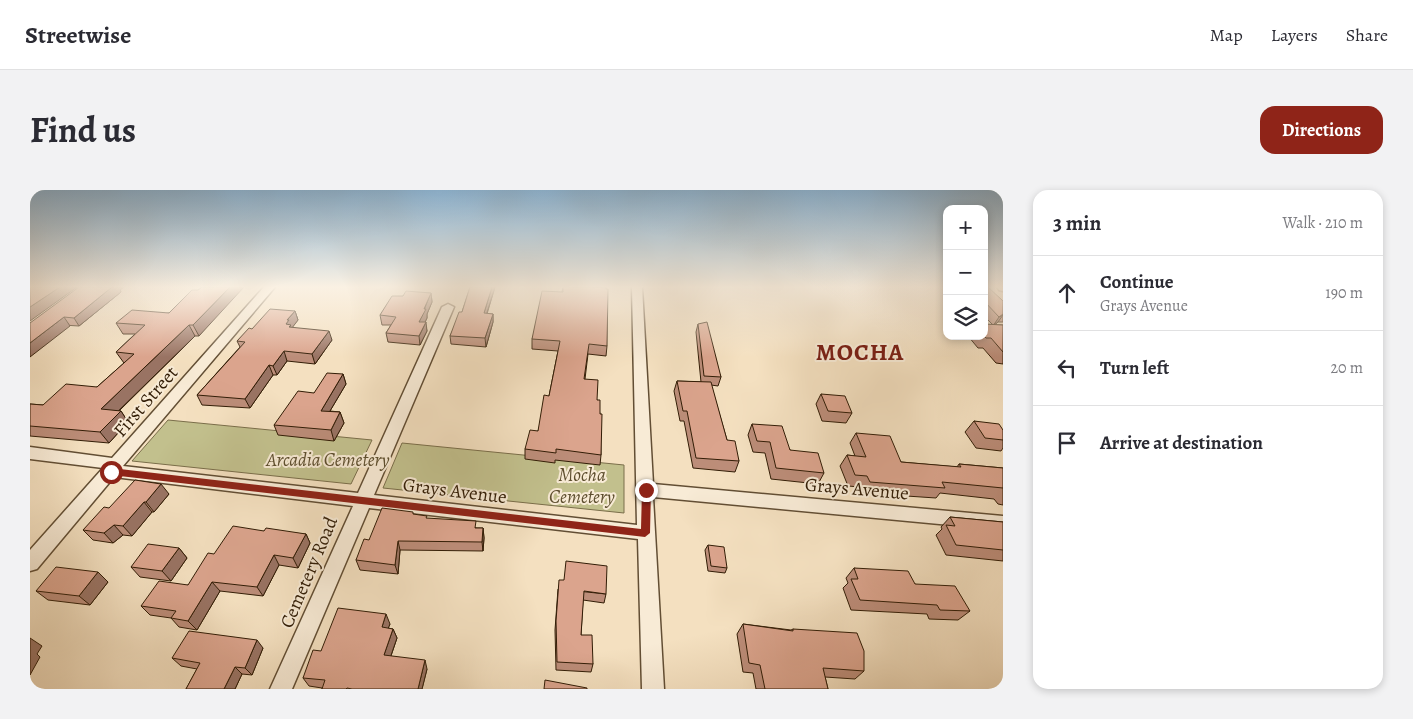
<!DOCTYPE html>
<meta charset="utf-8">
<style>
body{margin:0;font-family:Alegreya,serif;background:#f2f2f3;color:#2b2b33}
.controls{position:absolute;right:15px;top:15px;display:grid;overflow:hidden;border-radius:10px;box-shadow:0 2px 8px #0003}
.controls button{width:45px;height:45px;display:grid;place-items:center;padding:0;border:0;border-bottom:1px solid #e1e1e2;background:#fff;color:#2b2b33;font:25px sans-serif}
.stop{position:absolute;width:15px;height:15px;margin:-11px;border:4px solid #8f2418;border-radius:50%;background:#fff}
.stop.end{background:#8f2418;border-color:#fff;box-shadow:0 1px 5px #0008}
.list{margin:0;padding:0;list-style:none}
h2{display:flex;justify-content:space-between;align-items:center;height:65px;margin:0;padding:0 20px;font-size:21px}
h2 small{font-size:16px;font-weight:400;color:#7c7c81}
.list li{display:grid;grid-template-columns:32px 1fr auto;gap:15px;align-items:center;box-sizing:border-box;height:75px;padding:0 20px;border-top:1px solid #e1e1e2}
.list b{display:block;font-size:19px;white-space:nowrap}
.list p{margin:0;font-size:16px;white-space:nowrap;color:#7c7c81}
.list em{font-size:16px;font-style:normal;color:#7c7c81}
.icon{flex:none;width:28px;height:28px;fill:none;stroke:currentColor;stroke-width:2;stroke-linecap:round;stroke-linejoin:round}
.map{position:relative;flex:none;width:973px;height:499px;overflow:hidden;border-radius:15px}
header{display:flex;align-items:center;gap:30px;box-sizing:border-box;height:70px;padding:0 25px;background:#fff;border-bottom:1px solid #e1e1e2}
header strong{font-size:24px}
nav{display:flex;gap:28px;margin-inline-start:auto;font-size:18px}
.intro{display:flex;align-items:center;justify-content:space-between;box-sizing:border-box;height:120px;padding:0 30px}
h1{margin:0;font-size:35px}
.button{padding:12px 22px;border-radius:15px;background:#8f2418;color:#fff;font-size:18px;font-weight:700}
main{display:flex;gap:30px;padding:0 30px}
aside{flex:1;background:#fff;border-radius:15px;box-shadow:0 2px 8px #0003}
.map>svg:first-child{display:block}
.green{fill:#c2c08d;stroke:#7a6e4a}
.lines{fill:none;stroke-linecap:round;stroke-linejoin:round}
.minor-casing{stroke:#624e34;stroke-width:3}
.minor{fill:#f8ebd6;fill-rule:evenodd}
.wall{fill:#bc8d79;stroke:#321d06}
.shaded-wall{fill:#997363;stroke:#321d06}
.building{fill:#dba48d;stroke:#321d06}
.route{fill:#8f2418}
.labels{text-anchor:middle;stroke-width:4;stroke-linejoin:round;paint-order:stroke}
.street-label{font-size:19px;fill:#321d06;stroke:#f8ebd6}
.park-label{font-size:19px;font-style:italic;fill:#5d4e2e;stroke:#f8ebd6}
.district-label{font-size:24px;font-weight:bold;letter-spacing:1px;fill:#7a1f14;stroke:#f8ebd6}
</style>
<header>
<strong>Streetwise</strong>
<nav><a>Map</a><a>Layers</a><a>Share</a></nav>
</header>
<div class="intro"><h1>Find us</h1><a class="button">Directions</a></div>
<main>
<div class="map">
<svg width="973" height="499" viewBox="0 0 973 499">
<rect width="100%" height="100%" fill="#f4e0c0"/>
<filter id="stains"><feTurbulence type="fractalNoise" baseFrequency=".004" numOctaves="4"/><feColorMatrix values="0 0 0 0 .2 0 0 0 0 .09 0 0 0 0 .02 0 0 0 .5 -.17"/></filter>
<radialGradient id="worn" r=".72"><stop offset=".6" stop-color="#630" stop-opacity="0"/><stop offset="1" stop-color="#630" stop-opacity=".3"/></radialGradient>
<path class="green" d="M 138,230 L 342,250 L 321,294 L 102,271 Z
M 372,253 L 594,275 L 594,323 L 353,298 Z"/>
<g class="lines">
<defs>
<path id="minor" d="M 234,97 L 245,97 L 93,276 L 328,303 L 412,117 L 418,114 L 424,117 L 344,305 L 607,335 L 602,97 L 612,97 L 623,294 L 973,326 L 973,340 L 623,307 L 634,499 L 612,499 L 608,349 L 339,318 L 262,499 L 240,499 L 323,316 L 84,287 L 7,379 L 0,381 L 0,360 L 73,278 L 0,269 L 0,257 L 82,268 Z
M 967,97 L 973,97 L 973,101 L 969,100 Z"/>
</defs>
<use href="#minor" class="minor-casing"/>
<use href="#minor" class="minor"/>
</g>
<path class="wall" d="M 440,97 L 465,97 L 457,124 L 463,124 L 463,132 L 456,157 L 421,154 L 420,146 L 432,122 Z
M 533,97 L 577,156 L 576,166 L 558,164 L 555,189 L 567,210 L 570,224 L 571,265 L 570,275 L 525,270 L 525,273 L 495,269 L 495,259 L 508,241 L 519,206 L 528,161 L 502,159 L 502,149 L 532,102 Z
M 954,97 L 973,111 L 973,132 L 968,132 L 964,135 L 973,135 L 973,174 L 966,173 L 953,158 L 948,158 L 938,146 L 954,146 L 963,135 L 954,126 Z
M 90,100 L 91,102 L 49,136 L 0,133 Z
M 162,100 L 169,146 L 165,146 L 89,221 L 91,221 L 98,232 L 79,253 L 0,246 L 0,214 L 13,215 L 67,197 L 94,173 L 86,162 L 105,144 L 93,144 L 86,133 L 139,123 Z
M 401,103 L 402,112 L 397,124 L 397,128 L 395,132 L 397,141 L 390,155 L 358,152 L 356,143 L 361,135 L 352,135 L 350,125 L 373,106 Z
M 265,121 L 268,130 L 262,137 L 302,150 L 285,174 L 257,171 L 247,185 L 243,185 L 220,218 L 172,215 L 167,205 L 210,157 L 207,151 L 222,139 Z
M 668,134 L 691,187 L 688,196 L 681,195 L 697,250 L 709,271 L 705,282 L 663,278 L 654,231 L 650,231 L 644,201 L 647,191 L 671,192 L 666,142 Z
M 313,184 L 316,194 L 300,221 L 310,222 L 314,233 L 304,251 L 248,245 L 244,235 L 284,203 Z
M 791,204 L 822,223 L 816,233 L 792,231 L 786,214 Z
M 944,231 L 973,240 L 973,258 L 971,261 L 946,258 L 935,242 Z
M 722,234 L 794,283 L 788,294 L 741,289 L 735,263 L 723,262 L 718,245 Z
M 826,243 L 871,272 L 927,277 L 929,274 L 973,278 L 973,315 L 968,314 L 964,309 L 910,303 L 906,308 L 832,303 L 830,297 L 818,296 L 810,276 L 817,265 L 825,266 L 820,253 Z
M 139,304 L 124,322 L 122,322 L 102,346 L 93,345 L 83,353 L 63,350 L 53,340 L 79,318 Z
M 384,325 L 397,329 L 447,338 L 453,338 L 454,348 L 453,361 L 370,360 L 368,384 L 330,380 L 326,370 L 339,350 Z
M 920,327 L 973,332 L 973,371 L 916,365 L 906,345 L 912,339 L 911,337 Z
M 234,341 L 276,344 L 280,353 L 268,378 L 249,375 L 233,406 L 190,401 L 167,440 L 149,437 L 141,428 L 120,425 L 111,416 L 158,395 Z
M 678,355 L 697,378 L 695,383 L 678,381 L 675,360 Z
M 149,358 L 157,368 L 141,391 L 110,387 L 101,377 Z
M 824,378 L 885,394 L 940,421 L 928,430 L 899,429 L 897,424 L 821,420 L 813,398 L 818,393 L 816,388 Z
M 78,392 L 60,415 L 18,410 L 6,401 Z
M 528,399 L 576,404 L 574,413 L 553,410 L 551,445 L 563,474 L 561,482 L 526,480 L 525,440 Z
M 360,434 L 358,438 L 363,439 L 367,448 L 361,466 L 397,479 L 392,499 L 292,499 L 292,498 L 279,496 L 273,488 L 291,461 Z
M 713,434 L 761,440 L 763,439 L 834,481 L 825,489 L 795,487 L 798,499 L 726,499 L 723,483 L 713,482 L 707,444 Z
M 233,458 L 222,485 L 212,484 L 205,499 L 156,499 L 167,479 L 151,476 L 142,468 Z"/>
<path class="shaded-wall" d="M 30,97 L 47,97 L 0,131 L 0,117 Z
M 82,97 L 94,97 L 90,100 L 91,102 L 49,136 L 44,128 Z
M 200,97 L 214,97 L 169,146 L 163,135 Z
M 462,97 L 465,97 L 454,132 L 454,123 Z
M 401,103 L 402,112 L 397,124 L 397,128 L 391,141 L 389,132 Z
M 265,121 L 268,130 L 262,138 L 256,134 L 257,130 Z
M 463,124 L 463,132 L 456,157 L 455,148 Z
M 973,125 L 968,132 L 963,136 L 969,127 Z
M 34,127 L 40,136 L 0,167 L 0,153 Z
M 396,132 L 397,141 L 390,155 L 389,146 Z
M 159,135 L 165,146 L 79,230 L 71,219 Z
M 299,141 L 302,150 L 285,174 L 282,164 Z
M 254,161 L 257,171 L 247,185 L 243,176 Z
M 239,175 L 243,185 L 220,218 L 215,209 Z
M 313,184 L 316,194 L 294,231 L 291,221 Z
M 91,221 L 98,232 L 79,253 L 70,242 Z
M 310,222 L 314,233 L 304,251 L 301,240 Z
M 131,294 L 139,304 L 124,322 L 116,312 Z
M 114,312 L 122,322 L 102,346 L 93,336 Z
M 84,335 L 93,345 L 83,353 L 74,343 Z
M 453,338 L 454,348 L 453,361 L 452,352 Z
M 276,344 L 280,353 L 268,378 L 263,368 Z
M 368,351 L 370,360 L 368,384 L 365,375 Z
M 149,358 L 157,368 L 141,391 L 132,381 Z
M 244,365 L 249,375 L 233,406 L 227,397 Z
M 68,382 L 78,392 L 60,415 L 49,406 Z
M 182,392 L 190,401 L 167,440 L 158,431 Z
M 356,424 L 360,434 L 355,446 L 352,437 Z
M 363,439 L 367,448 L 358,474 L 354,465 Z
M 0,448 L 12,456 L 7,464 L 10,467 L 0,485 Z
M 227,450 L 233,458 L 222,485 L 215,478 Z
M 395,470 L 397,479 L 392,499 L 388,499 Z
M 205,477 L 212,484 L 205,499 L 194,499 Z"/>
<path class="building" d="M 0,97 L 30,97 L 0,117 Z
M 49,97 L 82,97 L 44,128 L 34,127 L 0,153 L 0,133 Z
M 172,97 L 200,97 L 163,135 L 159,135 L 71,219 L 91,221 L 70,242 L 0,236 L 0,214 L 13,215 L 36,194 L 67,197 L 104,164 L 86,162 L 115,135 L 86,133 L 102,120 L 139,123 L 162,100 L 168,100 Z
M 440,97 L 462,97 L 454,123 L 463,124 L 455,148 L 420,146 L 429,122 L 432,122 Z
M 533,97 L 576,97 L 576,99 L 578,99 L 577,156 L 559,154 L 554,189 L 568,190 L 567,210 L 570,210 L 570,224 L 572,224 L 571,265 L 526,259 L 526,263 L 495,259 L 500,240 L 508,241 L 514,205 L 519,206 L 530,151 L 502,149 L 512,101 L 533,102 Z
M 954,97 L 958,97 L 973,111 L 973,124 L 969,127 L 954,111 Z
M 376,101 L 401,103 L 394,119 L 396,119 L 389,132 L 396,132 L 389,146 L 356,143 L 366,127 L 350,125 L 362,106 L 373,106 Z
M 240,119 L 265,121 L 257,130 L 259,130 L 256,134 L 261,135 L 259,137 L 299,141 L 282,164 L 254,161 L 243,176 L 239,175 L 215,209 L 167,205 L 215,152 L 207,151 L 219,138 L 222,139 Z
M 677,132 L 691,187 L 674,186 L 668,134 Z
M 954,134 L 973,135 L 973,162 L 961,148 L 956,148 L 954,146 Z
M 297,183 L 313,184 L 291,221 L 310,222 L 301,240 L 244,235 L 268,201 L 284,203 Z
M 647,191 L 681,192 L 697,250 L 705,251 L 709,271 L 666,268 L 657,221 L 653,221 Z
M 791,204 L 815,206 L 822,223 L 798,221 Z
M 944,231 L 969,234 L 973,240 L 973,250 L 955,248 Z
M 722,234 L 752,236 L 760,260 L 788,263 L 794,283 L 746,278 L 740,252 L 727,251 Z
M 826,243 L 860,246 L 871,272 L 931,277 L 929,274 L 973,278 L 973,298 L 912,292 L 915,298 L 840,292 L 837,286 L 825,285 L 817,265 L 836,267 Z
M 105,290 L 131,294 L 116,312 L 114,312 L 93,336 L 84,335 L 74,343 L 53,340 L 74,317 L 79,318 Z
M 352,318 L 383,322 L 383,324 L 397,326 L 396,328 L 446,331 L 445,338 L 453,338 L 452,352 L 368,351 L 365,375 L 326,370 L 334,349 L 339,350 Z
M 920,327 L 973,332 L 973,360 L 926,355 L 916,335 L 925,336 Z
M 203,336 L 234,341 L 236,338 L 276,344 L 263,368 L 244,365 L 227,397 L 182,392 L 158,431 L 141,428 L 146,421 L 111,416 L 129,391 L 158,395 L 178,363 L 184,364 Z
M 118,354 L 149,358 L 132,381 L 101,377 Z
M 678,355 L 694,357 L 697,378 L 681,376 Z
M 536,371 L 577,376 L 576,404 L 554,401 L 551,445 L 562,445 L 563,474 L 527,472 L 526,431 L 529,390 L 534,390 Z
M 26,377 L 68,382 L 49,406 L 6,401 Z
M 824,378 L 878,381 L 885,394 L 925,396 L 940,421 L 910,420 L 907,415 L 830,410 L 821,389 L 828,389 Z
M 308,418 L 356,424 L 352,437 L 363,439 L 354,465 L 395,470 L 388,499 L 322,499 L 317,498 L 316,499 L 292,499 L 295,490 L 273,488 L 283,460 L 291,461 Z
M 713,434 L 763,441 L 763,439 L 827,443 L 834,461 L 834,481 L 793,478 L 798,499 L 735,499 L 730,475 L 719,473 Z
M 159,441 L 227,450 L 215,478 L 205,477 L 194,499 L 156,499 L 170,473 L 142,468 Z
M 515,490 L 557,498 L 557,499 L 514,499 Z"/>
<linearGradient id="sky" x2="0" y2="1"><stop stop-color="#8cb6d7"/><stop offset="0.58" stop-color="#faf1e3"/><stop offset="1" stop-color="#faf1e3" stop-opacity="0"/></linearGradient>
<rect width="973" height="167" fill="url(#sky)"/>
<path class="route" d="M 81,278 L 611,339 L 612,300 L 616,297 L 621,300 L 620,343 L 615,347 L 81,285 L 76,282 Z"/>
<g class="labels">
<g class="street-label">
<text transform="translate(115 211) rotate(-49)" y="7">First Street</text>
<text transform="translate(827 298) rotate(5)" y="7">Grays Avenue</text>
<text transform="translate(425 300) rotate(7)" y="7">Grays Avenue</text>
<text transform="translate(278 382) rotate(-67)" y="7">Cemetery Road</text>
</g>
<g class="park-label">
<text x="298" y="276">Arcadia Cemetery</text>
<text x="552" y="291">Mocha<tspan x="552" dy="22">Cemetery</tspan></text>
</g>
<g class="district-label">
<text x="830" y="170">MOCHA</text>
</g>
</g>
<rect width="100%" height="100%" filter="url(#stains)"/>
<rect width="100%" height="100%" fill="url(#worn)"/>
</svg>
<div class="controls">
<button>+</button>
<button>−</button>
<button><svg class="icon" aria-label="layers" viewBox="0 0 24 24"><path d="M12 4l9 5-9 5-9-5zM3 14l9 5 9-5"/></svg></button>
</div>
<div class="stop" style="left:81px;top:282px"></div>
<div class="stop end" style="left:616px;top:300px"></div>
</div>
<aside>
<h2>3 min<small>Walk · 210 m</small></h2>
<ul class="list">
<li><svg class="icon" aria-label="ahead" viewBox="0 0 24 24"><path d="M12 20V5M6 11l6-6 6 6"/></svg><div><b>Continue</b><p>Grays Avenue</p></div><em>190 m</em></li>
<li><svg class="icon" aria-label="left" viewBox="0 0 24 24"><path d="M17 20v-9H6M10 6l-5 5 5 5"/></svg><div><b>Turn left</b></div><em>20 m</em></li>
<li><svg class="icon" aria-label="arrive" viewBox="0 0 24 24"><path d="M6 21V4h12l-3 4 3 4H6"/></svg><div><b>Arrive at destination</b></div></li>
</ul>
</aside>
</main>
